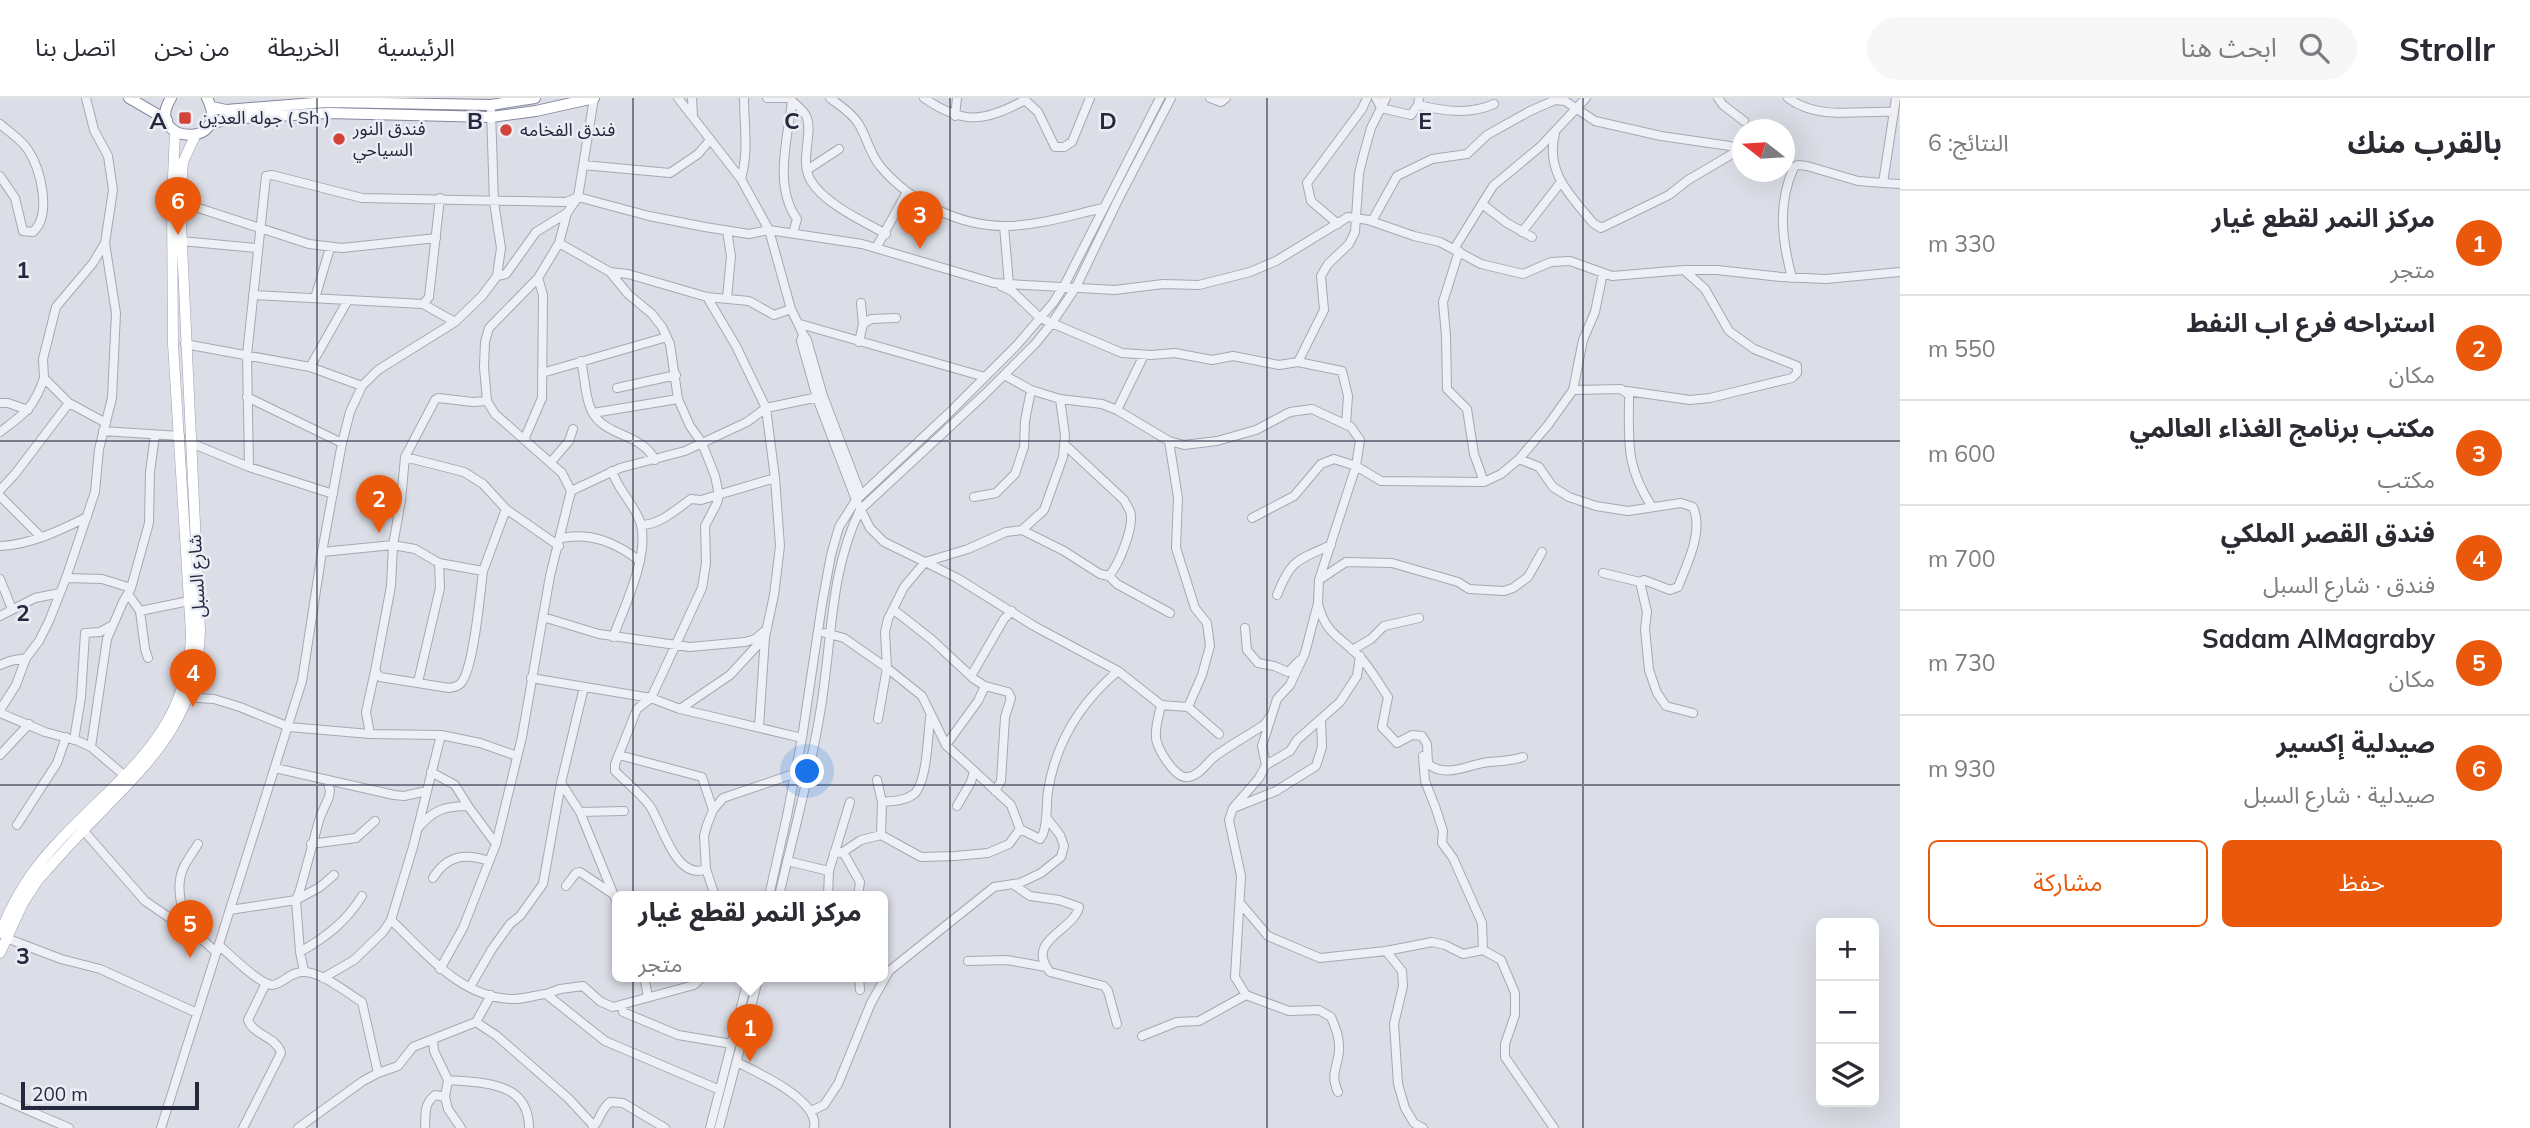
<!DOCTYPE html>
<html lang="ar">
<meta charset="utf-8">
<style>
body{margin:0;font-family:Mulish,"Noto Sans Arabic",sans-serif;background:#f7f7f7;color:#2b2b33;direction:rtl}
.controls{position:absolute;right:21px;bottom:21px;display:grid;overflow:hidden;border-radius:10px;box-shadow:0 7px 28px #0002}
.controls button{width:63px;height:63px;display:grid;place-items:center;padding:0;border:0;border-bottom:2px solid #e1e1e2;background:#fff;color:#2b2b33;font:35px sans-serif}
.compass{position:absolute;left:1732px;top:21px;width:63px;height:63px;border-radius:50%;background:#fff;box-shadow:0 7px 28px #0002;rotate:287deg}
.scale{position:absolute;left:21px;bottom:18px;width:178px;box-sizing:border-box;padding-left:7px;border:4px solid #25293e;border-top:0;font-size:19px;line-height:24px;white-space:nowrap;color:#25293e;-webkit-text-stroke:5px #ebedf5;paint-order:stroke}
.you{position:absolute;left:808px;top:674px;width:24px;height:24px;margin:-18px;border:5px solid #fff;border-radius:50%;background:#1a73e8;box-shadow:0 0 0 10px #1a73e833}
.badge{display:grid;place-items:center;width:46px;height:46px;border-radius:50%;background:#ea580c;color:#fff;font-size:23px;font-weight:700}
.pin{position:absolute;translate:-50% -58px;filter:drop-shadow(0 2px 4px #0008)}
.pin::after{content:'';position:absolute;top:37px;width:24px;height:21px;background:inherit;clip-path:polygon(0 0,100% 0,50% 100%)}
.popup{position:absolute;left:612px;top:793px;width:276px;height:91px;box-sizing:border-box;display:grid;place-content:center;border-radius:10px;background:#fff;filter:drop-shadow(0 2px 5px #0005);font-size:23px;white-space:nowrap;color:#7c7c81}
.popup b{font-size:26px;color:#2b2b33}
.popup::after{content:'';position:absolute;left:50%;top:100%;margin-left:-14px;border:14px solid transparent;border-top-color:#fff}
.list{margin:0;padding:0;list-style:none}
h2{display:flex;justify-content:space-between;align-items:center;height:91px;margin:0;padding:0 28px;font-size:30px}
h2 small{font-size:23px;font-weight:400;color:#7c7c81}
.list li{display:grid;grid-template-columns:46px 1fr auto;gap:21px;align-items:center;box-sizing:border-box;height:105px;padding:0 28px;border-top:2px solid #e1e1e2}
.list b{display:block;font-size:26px;white-space:nowrap}
.list p{margin:0;font-size:23px;white-space:nowrap;color:#7c7c81}
.list em{font-size:23px;font-style:normal;color:#7c7c81}
.actions{display:flex;gap:14px;padding:21px 28px}
.actions a{flex:1;padding:16px 0;border:2px solid #ea580c;border-radius:10px;text-align:center;font-size:24px;color:#ea580c}
.actions .main{background:#ea580c;color:#fff}
.icon{flex:none;width:38px;height:38px;fill:none;stroke:currentColor;stroke-width:2;stroke-linecap:round;stroke-linejoin:round}
.map{position:relative;flex:none;width:1900px;height:1030px;overflow:hidden;direction:ltr}
header{display:flex;align-items:center;gap:42px;box-sizing:border-box;height:98px;padding:0 35px;background:#fff;border-bottom:2px solid #e1e1e2}
header strong{font-size:33px}
nav{display:flex;gap:38px;margin-inline-start:auto;font-size:24px}
.search{width:490px;height:63px;background:#f7f7f7;display:flex;align-items:center;gap:18px;box-sizing:border-box;padding:0 24px;border-radius:38px;color:#7c7c81;font-size:26px}
main{display:flex}
aside{flex:1;background:#fff}
.map>svg:first-child{display:block}
.lines{fill:none;stroke-linecap:round;stroke-linejoin:round}
.minor-casing{stroke:#a5a8b4;stroke-width:10}
.major-casing{stroke:#9b9fb3;stroke-width:11}
.highway-casing{stroke:#83889e;stroke-width:12}
.minor{stroke:#eff0f5;stroke-width:8}
.major{stroke:#fff;stroke-width:10}
.highway{stroke:#fff;stroke-width:10}
.grid{fill:none;stroke:#25293e;stroke-width:2;stroke-opacity:0.55}
.poi-dot{fill:#d3433a;stroke:#ebedf5;stroke-width:2.5}
.labels{text-anchor:middle;stroke-width:5;stroke-linejoin:round;paint-order:stroke}
.poi-label{font-size:18px;fill:#25293e;stroke:#ebedf5;text-anchor:start}
.street-label{font-size:18px;fill:#25293e;stroke:#ebedf5}
.grid-label{font-size:23px;text-anchor:middle;font-weight:bold;fill:#25293e;stroke:#ebedf5;stroke-width:5;stroke-linejoin:round;paint-order:stroke}
</style>
<header>
<strong>Strollr</strong>
<div class="search"><svg class="icon" aria-label="search" viewBox="0 0 24 24"><circle cx="10" cy="10" r="6"/><path d="M15 15l6 6"/></svg>ابحث هنا</div>
<nav><a>الرئيسية</a><a>الخريطة</a><a>من نحن</a><a>اتصل بنا</a></nav>
</header>
<main>
<aside>
<h2>بالقرب منك<small>النتائج: 6</small></h2>
<ul class="list">
<li><span class="badge">1</span><div><b>مركز النمر لقطع غيار</b><p>متجر</p></div><em>330 m</em></li>
<li><span class="badge">2</span><div><b>استراحه فرع اب النفط</b><p>مكان</p></div><em>550 m</em></li>
<li><span class="badge">3</span><div><b>مكتب برنامج الغذاء العالمي</b><p>مكتب</p></div><em>600 m</em></li>
<li><span class="badge">4</span><div><b>فندق القصر الملكي</b><p>فندق · شارع السبل</p></div><em>700 m</em></li>
<li><span class="badge">5</span><div><b>Sadam AlMagraby</b><p>مكان</p></div><em>730 m</em></li>
<li><span class="badge">6</span><div><b>صيدلية إكسير</b><p>صيدلية · شارع السبل</p></div><em>930 m</em></li>
</ul>
<div class="actions"><a class="main">حفظ</a><a>مشاركة</a></div>
</aside>
<div class="map">
<svg width="1900" height="1030" viewBox="0 0 1900 1030">
<rect width="100%" height="100%" fill="#dcdee7"/>
<g class="lines">
<defs>
<path id="minor" d="M 594,0 L 578,99 L 649,118 L 705,129 L 749,136 L 769,132 L 862,146 L 994,185 L 1009,186 L 1115,192 L 1163,186 L 1199,187 L 1250,174 L 1276,163 L 1348,119 L 1368,122 L 1414,138 L 1440,144 L 1481,166 L 1523,176 L 1551,164 L 1570,163 L 1612,178 L 1684,172 L 1717,172 L 1781,179 L 1826,181 L 1900,174
M 678,0 L 741,81 L 769,132 L 791,211 L 803,236 L 801,243 L 817,300 L 856,402 L 870,430 L 884,444 L 925,464 L 968,451 L 1006,434 L 1022,432 L 1044,412 L 1063,359 L 1065,337 L 1060,301
M 692,0 L 693,18
M 767,0 L 787,0
M 830,0 C 839,7 852,15 858,25 C 867,39 869,54 880,68 C 910,104 960,129 1008,128 C 1040,127 1072,117 1103,110
M 924,0 C 963,27 984,24 1025,2 L 1038,14 L 1055,49 L 1064,49 L 1072,44 L 1090,0
M 1210,0 L 1221,4 L 1226,0
M 1376,0 L 1381,10 L 1411,17 L 1418,7 L 1419,0
M 1718,0 L 1723,7 L 1744,23
M 1788,0 C 1819,23 1858,12 1894,14
M 1896,0 L 1883,85 L 1900,86
M 792,3 C 788,39 773,88 797,121 L 793,135
M 793,4 C 798,8 805,14 807,20 C 813,36 799,64 811,83 C 825,106 863,123 886,136
M 1418,7 C 1443,13 1470,17 1494,6
M 955,18 L 957,0
M 0,26 C 9,34 22,42 28,52 C 41,71 52,117 33,134 L 23,133 L 15,100 L 0,78
M 1555,35 C 1545,74 1570,97 1593,125 L 1601,130 L 1669,97 L 1688,82 L 1739,52
M 583,67 L 670,75 L 698,56 L 710,42
M 807,72 L 839,51
M 741,81 C 749,53 744,28 744,0
M 180,104 L 309,146 L 342,150 L 436,140
M 1482,106 L 1507,125 L 1532,139
M 567,115 L 559,145 L 538,180 L 489,230 L 485,244 L 484,269 L 487,303 L 495,316 L 562,375 L 571,393
M 1372,123 L 1397,78 L 1432,61 L 1467,56 L 1487,37 L 1530,13 L 1555,2 L 1565,3 L 1595,23 L 1661,38 L 1730,48 L 1742,53
M 1338,126 L 1311,103 L 1307,85 L 1362,11 L 1367,0
M 1004,128 L 1009,186
M 727,133 L 731,158 L 727,200
M 1522,134 L 1561,84
M 181,143 L 256,150
M 105,145 L 93,165 L 56,209 L 43,261 L 44,280 L 69,305 L 106,325
M 559,145 L 610,174 L 628,196 L 652,216 L 662,229 L 670,246 L 678,301 L 690,328 L 702,345 L 715,378 L 719,397 L 717,405 L 705,428 L 706,465 L 702,490 L 651,600 L 637,611 L 615,666 L 615,673 C 626,684 640,695 650,708 C 662,726 676,784 706,771 L 704,738 L 707,727 L 713,712 L 723,700 L 808,671
M 876,150 L 907,94
M 1454,151 L 1493,88 L 1541,48 L 1586,0
M 1459,153 L 1443,204 L 1446,238 L 1447,291 L 1467,311 L 1474,356 L 1484,384
M 610,174 L 628,176 L 707,199 L 749,203 L 774,217 L 791,211
M 497,178 L 506,176 L 536,134 L 567,115 L 578,99
M 1792,180 C 1782,142 1777,106 1794,69 L 1798,67 L 1807,68 L 1858,83 L 1883,85
M 1001,188 L 1012,193 L 1040,220 L 1122,255 L 1151,257 L 1175,255 L 1212,262 L 1233,258 L 1279,267 L 1298,264
M 253,197 L 423,206 L 429,199 L 440,100
M 707,199 L 736,248 L 766,310 L 775,380 L 780,448 L 774,497 L 765,539 L 759,629
M 315,200 L 330,150
M 423,206 L 455,224
M 800,226 L 985,279
M 863,226 L 871,221 L 896,220
M 803,236 L 807,242 L 823,298 L 861,397
M 859,244 L 863,226 L 861,205
M 185,246 L 310,269 L 362,288
M 581,263 C 585,279 585,303 594,317 C 609,339 642,336 655,362
M 310,269 L 348,202
M 542,275 L 667,239
M 1004,277 L 1031,292 L 1060,301 L 1102,306 L 1117,312 L 1169,343 L 1184,347 L 1217,343 L 1256,332 L 1290,314 L 1312,311 L 1351,329 L 1360,342 L 1356,368 L 1319,482 L 1318,505 L 1305,555 L 1290,587 L 1277,601 L 1262,648 L 1266,667 L 1259,680 L 1233,710 L 1229,722 L 1241,778 L 1235,879 L 1246,897
M 617,290 L 676,277
M 1573,292 L 1621,291 L 1629,297 C 1629,345 1625,367 1652,409
M 1627,293 L 1690,302 L 1710,300 L 1792,280 L 1797,275 L 1797,268 L 1754,251 L 1729,233 L 1705,191 L 1684,172
M 247,299 L 342,345
M 0,305 L 8,305 L 28,312
M 1117,312 L 1144,257
M 593,315 L 678,301
M 1346,327 L 1348,298 L 1342,273 L 1298,264 L 1324,212 L 1321,178 L 1328,166 L 1349,146 L 1355,134 L 1359,75 L 1364,55 L 1371,30 L 1386,0
M 103,333 L 180,338
M 0,334 C 24,316 34,310 44,280
M 524,342 L 542,300 L 543,197 L 538,180
M 1169,343 L 1178,400 L 1176,450 L 1195,510 L 1207,525 L 1210,548 L 1202,577 L 1188,609 L 1219,636
M 191,345 L 249,369 L 333,396
M 405,359 L 435,302 L 438,300 L 473,304 L 487,303
M 1519,361 L 1539,369 L 1553,389 L 1569,399 L 1596,408 L 1628,413 L 1681,405 L 1693,409 C 1704,433 1687,466 1678,489 L 1670,492 L 1644,482 L 1640,484 L 1647,514 L 1645,531 L 1649,572 L 1657,595 L 1666,608 L 1693,615
M 551,364 L 569,343 L 573,331
M 249,369 L 247,257 L 266,78 L 272,77 L 362,100 L 566,104 L 578,99
M 612,373 C 618,393 636,407 641,427 C 649,458 624,510 613,539
M 0,392 L 15,376 L 69,305
M 0,398 L 40,438
M 974,399 L 996,395 L 1015,376 L 1024,349 L 1025,323 L 1031,292
M 1252,420 L 1294,398 L 1321,366 L 1334,361 L 1356,368 L 1381,383 L 1484,384 L 1501,376 L 1519,361 L 1548,327 L 1573,292 L 1583,242 L 1595,214 L 1603,175
M 641,427 C 660,427 675,412 691,401 L 701,402 L 775,380
M 1022,432 L 1064,453 L 1100,476 L 1109,478 C 1119,466 1135,428 1130,413 C 1128,409 1126,406 1124,402 L 1064,346
M 561,440 C 592,434 616,445 640,463
M 0,448 C 30,447 61,432 87,419
M 322,454 L 393,447 L 415,451 L 439,465 L 483,473 C 480,498 474,564 463,582 C 460,588 455,589 449,590 L 380,579 L 375,573 L 391,488 L 393,447 L 401,402 L 405,359 L 464,374 L 483,386 L 506,411 L 559,448
M 483,473 L 506,411
M 1603,475 L 1640,484
M 1109,478 L 1117,486 L 1170,515
M 66,480 L 102,481 L 131,490
M 1322,480 L 1346,464 L 1392,465 L 1458,484 L 1469,491 L 1504,493 L 1513,490 L 1528,479 L 1542,454
M 0,481 L 12,511
M 128,496 L 140,513 L 145,551 L 148,560
M 1277,497 C 1291,461 1298,462 1331,447
M 1318,506 C 1326,536 1339,538 1359,558 C 1370,569 1379,586 1388,599 L 1382,629 L 1397,645 L 1412,637 L 1422,638 L 1427,646 L 1428,666 C 1448,681 1468,666 1489,664 C 1501,663 1512,663 1523,659
M 894,512 L 931,541 L 974,581 L 985,588 L 978,603 L 946,647
M 140,513 L 189,503
M 0,518 L 35,500 L 60,495
M 543,519 L 599,536 L 690,549 L 745,544 L 755,541 L 767,531
M 1245,530 L 1247,552 L 1258,565 L 1274,568 L 1288,574 L 1299,563
M 825,535 L 844,540 L 887,570 L 922,598 L 946,647 L 1011,707 L 1020,731 L 1009,746 L 988,755 L 955,758 L 921,759 L 881,737 L 861,742 L 843,754 L 834,755
M 1352,552 L 1371,541 L 1384,528 L 1419,520
M 0,567 L 10,563 L 26,560
M 971,578 L 1004,521 L 1012,513
M 531,580 L 651,600 L 680,611 L 802,640
M 418,584 L 440,490 L 439,465
M 985,588 L 1008,594 L 1011,600 L 1005,619 L 1001,683 L 995,693
M 183,599 L 214,601 L 240,609 L 289,629 L 370,636 L 441,637 L 480,645 L 517,658
M 1161,607 C 1159,617 1155,629 1156,639 C 1156,650 1176,682 1188,679 C 1200,677 1206,666 1214,659 C 1230,647 1249,637 1265,626 L 1269,620
M 680,611 L 730,577 L 765,539
M 0,612 L 16,587 L 26,560 L 39,543 L 49,523 L 66,480 L 95,394 L 99,351 L 112,300 L 116,215 L 105,145 L 113,92 L 108,58 L 94,32 L 86,0
M 0,615 L 45,634 L 78,643 L 91,649 L 125,678
M 878,621 L 887,570 L 885,534 L 888,521 L 904,489 L 925,464 L 957,480 L 1034,528 L 1118,573 L 1161,607 L 1188,609
M 370,636 L 366,614 L 375,573
M 74,642 L 81,599 L 85,535 L 100,534 L 113,527
M 91,649 L 107,541 L 123,504 L 131,490 L 149,425 L 150,374 L 155,337
M 0,657 L 29,626
M 619,657 L 702,679 L 713,712
M 1423,658 L 1425,683 L 1436,711 L 1443,733 L 1442,745 L 1453,760 L 1482,825 L 1483,852
M 1266,667 L 1290,653 L 1297,642 L 1340,604 L 1357,578 L 1360,558
M 275,670 L 394,697 L 404,698 L 427,693
M 431,674 L 455,687 L 468,708
M 877,682 L 882,704 L 881,737
M 561,685 L 580,714 L 617,805
M 882,704 C 892,703 905,703 914,696 C 927,685 928,637 930,620
M 957,708 L 971,684 L 974,673
M 1236,709 L 1276,693 L 1316,668 L 1322,649 L 1321,621
M 580,714 L 624,713
M 17,727 L 57,665 L 66,639
M 418,730 C 433,712 445,708 468,708 L 496,746
M 1020,731 L 1040,741 L 1043,736 C 1048,722 1046,707 1048,693 C 1056,643 1080,605 1118,573
M 83,732 L 145,803 L 205,844 L 216,854
M 311,746 L 356,740 L 375,723
M 843,754 L 860,784 L 858,798
M 787,763 L 829,773
M 706,771 L 715,798
M 433,780 C 447,757 465,755 489,763
M 1014,787 L 1030,798 L 1059,802 L 1079,809 C 1074,833 1024,842 1050,874 L 1104,888 L 1108,893 L 1117,926
M 566,788 L 576,775 L 580,774 L 613,796
M 769,798 L 787,718 L 802,640 L 822,506 L 831,457 L 839,429 L 856,402 L 948,316 L 1017,247 L 1053,205 L 1064,188 L 1160,0
M 779,798 C 793,737 810,677 820,615 C 832,548 829,474 860,412 L 986,295 L 1035,246 L 1052,225 L 1076,189 L 1118,102 L 1171,0
M 828,798 L 829,773 L 850,704
M 1241,806 L 1268,838 L 1320,860 L 1386,853 L 1432,844 L 1445,847 L 1463,856 L 1483,852 L 1501,862 L 1515,895 L 1515,917 L 1505,946 L 1505,959 L 1554,1030
M 230,812 L 296,802 L 300,792 L 320,719 L 329,699 L 330,692 L 327,683
M 391,822 C 426,855 460,900 513,901 C 524,901 536,897 546,896 L 605,943 L 720,992
M 182,828 C 185,812 177,798 180,782 C 181,769 191,758 198,746
M 6,840 L 61,861 L 100,871 L 197,915
M 219,847 C 229,856 259,886 272,887 C 280,887 288,877 297,875 C 317,869 345,894 362,904 L 378,975
M 1386,853 L 1402,873 L 1403,888 L 1394,926 L 1398,986 L 1405,1010 L 1414,1025 L 1423,1030
M 300,854 C 326,839 346,824 362,798
M 968,863 L 1007,862 L 1046,869
M 440,871 L 463,830 L 496,746 L 522,639 L 550,478 L 571,393 L 620,370 L 685,353 L 747,324 L 766,310 L 823,298
M 304,873 L 300,854 L 296,802 L 320,789 L 334,777
M 644,878 L 648,899
M 859,878 L 860,892
M 323,880 L 354,862 L 383,834 L 391,822 L 413,749 L 441,637
M 470,889 L 492,851 L 510,826 L 520,818 L 543,786 L 561,685 L 584,589
M 546,896 L 560,891 L 583,888 L 601,904 L 613,909 L 694,887 L 703,878
M 622,907 L 623,914 L 678,937 L 732,946
M 476,924 L 491,897
M 1142,938 L 1177,924 L 1199,923 L 1246,897 L 1289,913 L 1319,912 L 1331,919 C 1336,931 1340,940 1339,954 C 1337,971 1330,976 1338,994
M 433,941 L 434,953 L 448,982 L 445,999 L 448,1011 L 461,1030
M 737,964 C 758,975 820,1002 814,1030
M 448,982 C 483,985 529,983 529,1030
M 0,1000 L 69,1030
M 811,1013 L 824,1007 L 838,986 L 871,905 L 889,873 L 994,789 L 1020,785 L 1041,775 L 1061,759 L 1064,748 L 1060,737 L 1046,719
M 593,1029 C 600,1022 601,1011 610,1004 L 623,1005 L 665,1030
M 161,1030 L 302,583 L 322,454 L 342,345 L 350,314 L 362,288 L 378,272 L 455,224 L 482,198 L 497,178 L 501,150 L 494,104 L 491,13
M 243,1030 L 281,955 C 277,939 253,937 248,922 L 266,885
M 298,1030 L 363,983 L 378,975 L 398,968 L 413,949 L 476,924 L 497,938 L 568,1000 L 592,1026 L 593,1030
M 425,1030 C 426,1016 423,1007 435,997 L 445,999
M 710,1030 L 749,878
M 719,1030 L 759,878"/>
<path id="major" d="M 0,835 C 8,815 18,796 30,778 C 91,693 189,654 191,535 L 173,246 L 172,102 L 175,34
M 0,855 L 23,805 L 38,782 C 59,758 81,734 104,711 C 157,657 198,614 200,533 L 180,104 L 183,64 L 195,38"/>
<path id="highway" d="M 129,0 L 167,22
M 171,0 C 142,46 234,52 207,0
M 212,9 L 226,12 L 327,4 L 491,7 L 535,0
M 209,27 L 226,21 L 328,15 L 491,19 L 536,13 L 594,0"/>
</defs>
<use href="#minor" class="minor-casing"/>
<use href="#major" class="major-casing"/>
<use href="#highway" class="highway-casing"/>
<use href="#minor" class="minor"/>
<use href="#major" class="major"/>
<use href="#highway" class="highway"/>
</g>
<path class="grid" d="M 317,0 L 317,1030M 633,0 L 633,1030M 950,0 L 950,1030M 1267,0 L 1267,1030M 1583,0 L 1583,1030M 0,343 L 1900,343M 0,687 L 1900,687"/>
<g class="poi-dot">
<rect x="178" y="13" width="14" height="14" rx="3.5"/>
<circle cx="506" cy="32" r="7"/>
<circle cx="339" cy="41" r="7"/>
</g>
<g class="labels">
<g class="poi-label">
<text x="199" y="26">جوله العدين ( Sh )</text>
<text x="353" y="37">فندق النور<tspan x="353" dy="21">السياحي</tspan></text>
<text x="520" y="38">فندق الفخامه</text>
</g>
<g class="street-label">
<text transform="translate(197 478) rotate(-93)" y="6">شارع السبل</text>
</g>
</g>
<g class="grid-label">
<text x="158" y="31">A</text>
<text x="475" y="31">B</text>
<text x="792" y="31">C</text>
<text x="1108" y="31">D</text>
<text x="1425" y="31">E</text>
<text x="23" y="180">1</text>
<text x="23" y="523">2</text>
<text x="23" y="866">3</text>
</g>
</svg>
<div class="controls">
<button>+</button>
<button>−</button>
<button><svg class="icon" aria-label="layers" viewBox="0 0 24 24"><path d="M12 4l9 5-9 5-9-5zM3 14l9 5 9-5"/></svg></button>
</div>
<svg class="compass" viewBox="-18 -18 36 36"><path d="M0-13l5 13h-10z" fill="#e53935"/><path d="M0 13l5-13h-10z" fill="#7c7c81"/></svg>
<div class="scale">200 m</div>
<div class="you"></div>
<div class="pin badge" style="left:750px;top:964px">1</div>
<div class="popup"><b>مركز النمر لقطع غيار</b>متجر</div>
<div class="pin badge" style="left:379px;top:435px">2</div>
<div class="pin badge" style="left:920px;top:151px">3</div>
<div class="pin badge" style="left:193px;top:609px">4</div>
<div class="pin badge" style="left:190px;top:860px">5</div>
<div class="pin badge" style="left:178px;top:137px">6</div>
</div>
</main>
